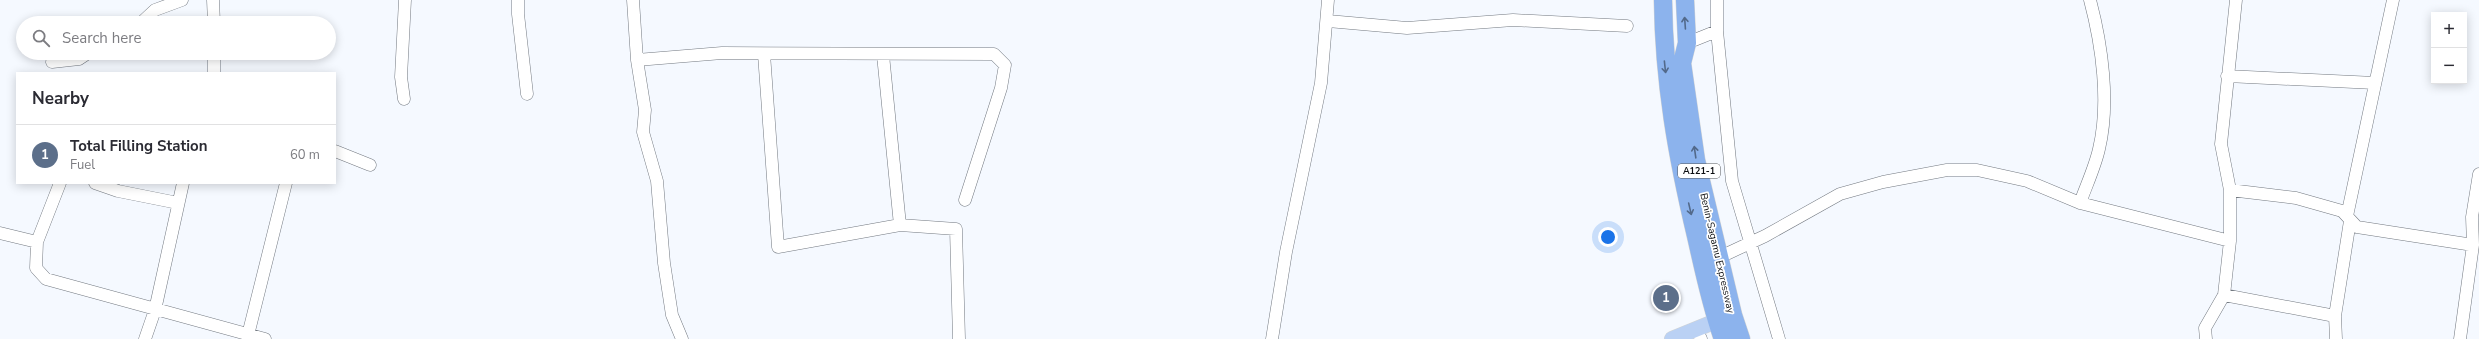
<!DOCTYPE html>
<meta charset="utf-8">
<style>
body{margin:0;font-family:"Nunito Sans",sans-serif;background:#f2f2f3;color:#2b2b33}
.controls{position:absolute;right:12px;top:12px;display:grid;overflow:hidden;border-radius:0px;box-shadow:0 2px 10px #0003}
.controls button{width:36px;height:36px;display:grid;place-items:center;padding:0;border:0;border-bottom:1px solid #e1e1e2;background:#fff;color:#2b2b33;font:20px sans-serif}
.you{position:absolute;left:1608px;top:237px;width:14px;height:14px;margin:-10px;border:3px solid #fff;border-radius:50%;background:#1a73e8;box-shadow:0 0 0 6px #1a73e833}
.badge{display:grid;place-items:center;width:26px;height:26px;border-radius:50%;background:#ea580c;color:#fff;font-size:13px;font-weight:700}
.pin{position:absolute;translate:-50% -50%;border:2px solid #fff;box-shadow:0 1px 4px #0006}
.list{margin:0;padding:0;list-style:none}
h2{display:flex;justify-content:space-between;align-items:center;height:52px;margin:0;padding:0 16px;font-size:17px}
h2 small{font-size:13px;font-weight:400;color:#7c7c81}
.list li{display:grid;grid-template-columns:26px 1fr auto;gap:12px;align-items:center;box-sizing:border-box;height:60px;padding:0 16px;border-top:1px solid #e1e1e2}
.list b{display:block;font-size:15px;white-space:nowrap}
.list p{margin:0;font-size:13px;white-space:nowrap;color:#7c7c81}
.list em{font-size:13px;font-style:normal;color:#7c7c81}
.icon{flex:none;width:22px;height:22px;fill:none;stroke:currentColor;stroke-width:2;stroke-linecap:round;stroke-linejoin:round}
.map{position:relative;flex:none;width:2479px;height:339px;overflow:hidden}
.search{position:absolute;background:#fff;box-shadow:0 2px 10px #0003;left:16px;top:16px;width:320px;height:44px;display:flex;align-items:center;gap:10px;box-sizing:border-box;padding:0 14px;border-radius:22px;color:#7c7c81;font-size:15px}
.panel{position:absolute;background:#fff;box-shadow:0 2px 10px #0003;left:16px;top:72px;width:320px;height:112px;border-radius:0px}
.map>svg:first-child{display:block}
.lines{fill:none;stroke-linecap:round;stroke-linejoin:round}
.minor-casing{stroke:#737981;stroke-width:13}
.major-casing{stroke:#d3d4d4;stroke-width:16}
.highway-casing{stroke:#d3d4d4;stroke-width:19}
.minor{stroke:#fff;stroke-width:12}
.major{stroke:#bad1f4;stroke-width:15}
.highway{stroke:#8cb3ed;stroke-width:18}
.oneway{stroke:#52698a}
.labels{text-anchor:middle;stroke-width:3.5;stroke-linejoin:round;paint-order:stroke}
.shield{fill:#fff;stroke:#555658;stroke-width:1}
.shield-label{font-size:9px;font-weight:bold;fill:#0c0e11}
.street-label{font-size:10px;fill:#0c0e11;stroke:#fff}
</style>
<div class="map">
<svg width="2479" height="339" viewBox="0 0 2479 339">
<rect width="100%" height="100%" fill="#f5f9ff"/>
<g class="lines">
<defs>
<path id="minor" d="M 213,0 L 214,23
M 518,0 L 518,14 L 527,94
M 633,0 L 637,60 L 645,110 L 643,132 L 657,181 L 664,263 L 672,315 L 682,339
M 1717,0 L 1717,31 L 1732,181 L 1779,339
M 1328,21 L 1407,28 L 1513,20 L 1627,26
M 141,23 L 155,10 L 182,0
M 1687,43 L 1717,31
M 214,53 L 214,73
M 764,54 L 778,247 L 900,225
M 883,55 L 900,225 L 956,229 L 959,339
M 637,60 L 722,53 L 994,54 L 1005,65 L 1001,88 L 965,200
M 52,62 L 79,59 L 88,53
M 2227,76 L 2375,83
M 404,99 L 401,77 L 405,0
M 335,151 L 370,165
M 60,183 L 37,242 L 36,268 L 46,279 L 265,339
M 95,183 L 118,191 L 178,203
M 2230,190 L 2221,144 L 2236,0
M 2080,203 C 2086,186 2095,167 2099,149 C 2110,103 2102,45 2090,0
M 2347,216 L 2393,0
M 0,233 L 37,242
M 1720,257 L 1765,236 L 1840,194 L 1883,182 L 1947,170 L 1977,170 L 2027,181 L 2080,203 L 2230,241 L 2230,190 L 2296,198 L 2342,211 L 2357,227 L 2473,245
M 2224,295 L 2335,316
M 248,335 L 286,183
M 1700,337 L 1701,339
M 145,339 L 155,310 L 183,183
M 1272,339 L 1286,252 L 1321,83 L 1328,0
M 2206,339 L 2205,328 L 2224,295 L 2230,241
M 2336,339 L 2335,316 L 2350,221
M 2460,339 L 2473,245 L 2472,217 L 2479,174"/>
<path id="major" d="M 1672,339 L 1726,317"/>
<path id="highway" d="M 1663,0 C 1664,83 1677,156 1696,236 C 1704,271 1711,306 1723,339
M 1685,0 L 1687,43 L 1682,63 L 1696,160 L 1733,315 L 1741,339"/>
</defs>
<use href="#minor" class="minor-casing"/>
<use href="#major" class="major-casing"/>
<use href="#highway" class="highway-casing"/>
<use href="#minor" class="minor"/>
<use href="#major" class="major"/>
<use href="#highway" class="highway"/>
</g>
<defs><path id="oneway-shaft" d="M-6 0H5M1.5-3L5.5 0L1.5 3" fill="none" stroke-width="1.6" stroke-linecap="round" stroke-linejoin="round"/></defs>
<g class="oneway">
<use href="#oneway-shaft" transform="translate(1685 23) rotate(-94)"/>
<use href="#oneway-shaft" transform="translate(1665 67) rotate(84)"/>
<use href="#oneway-shaft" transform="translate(1695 152) rotate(-98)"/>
<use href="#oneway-shaft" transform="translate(1690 209) rotate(77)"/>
</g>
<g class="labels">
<rect class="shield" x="1678" y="164" width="42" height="14" rx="3"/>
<g class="shield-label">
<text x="1699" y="174">A121-1</text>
</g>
<g class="street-label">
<text transform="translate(1718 253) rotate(77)" y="4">Benin-Sagamu Expressway</text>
</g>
</g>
</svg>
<div class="controls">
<button>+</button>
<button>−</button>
</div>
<div class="you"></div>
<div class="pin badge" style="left:1666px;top:298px;background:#5c6f8a">1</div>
<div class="search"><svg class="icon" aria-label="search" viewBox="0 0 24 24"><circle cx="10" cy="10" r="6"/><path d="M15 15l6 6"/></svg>Search here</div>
<section class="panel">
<h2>Nearby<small></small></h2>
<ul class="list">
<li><span class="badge" style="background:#5c6f8a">1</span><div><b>Total Filling Station</b><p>Fuel</p></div><em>60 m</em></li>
</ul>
</section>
</div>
